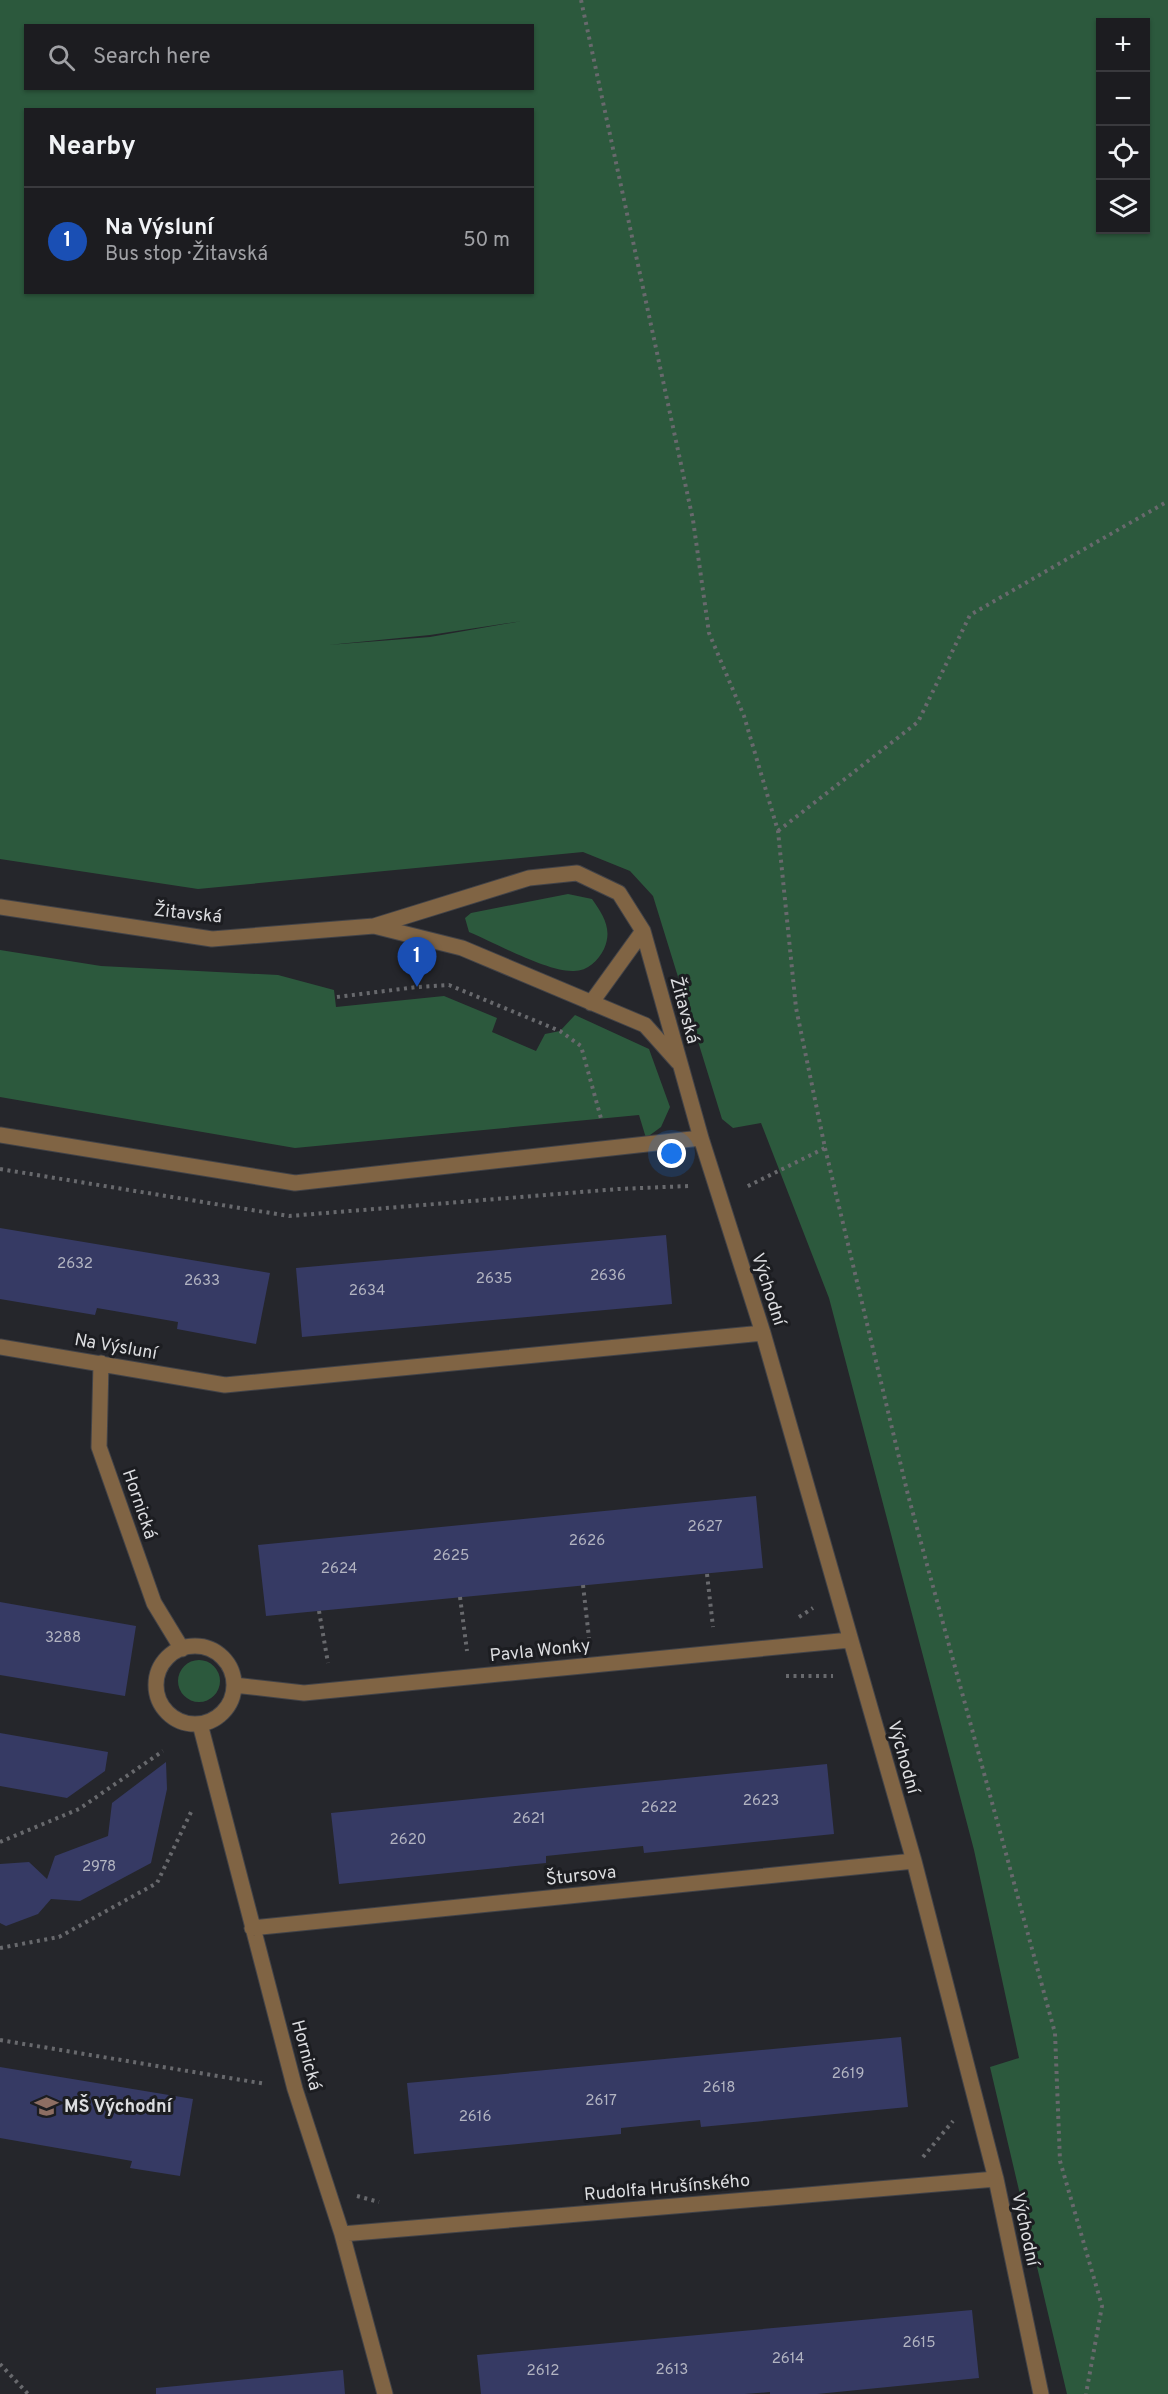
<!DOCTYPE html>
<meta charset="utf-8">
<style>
body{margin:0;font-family:Overpass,sans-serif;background:#29292d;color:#f1f3f6}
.controls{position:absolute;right:18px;top:18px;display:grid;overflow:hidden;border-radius:0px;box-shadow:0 2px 4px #0004}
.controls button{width:54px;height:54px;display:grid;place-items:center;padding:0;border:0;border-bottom:2px solid #3a3a3e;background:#1c1c20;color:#f1f3f6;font:30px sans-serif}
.you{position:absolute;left:672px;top:1154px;width:21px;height:21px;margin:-15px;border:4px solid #fff;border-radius:50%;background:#1a73e8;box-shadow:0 0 0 9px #1a73e833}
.badge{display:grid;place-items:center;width:39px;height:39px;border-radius:50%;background:#bca0f2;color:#fff;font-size:20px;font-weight:700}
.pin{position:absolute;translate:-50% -50px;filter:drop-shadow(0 2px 3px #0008)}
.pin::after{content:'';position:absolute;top:32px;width:21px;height:18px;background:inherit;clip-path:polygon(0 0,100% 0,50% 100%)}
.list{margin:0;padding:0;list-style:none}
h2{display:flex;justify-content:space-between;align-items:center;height:78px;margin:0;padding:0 24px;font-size:26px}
h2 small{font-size:20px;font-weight:400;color:#a0a1a5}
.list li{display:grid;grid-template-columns:39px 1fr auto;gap:18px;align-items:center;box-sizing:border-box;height:108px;padding:0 24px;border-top:2px solid #3a3a3e}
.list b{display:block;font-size:22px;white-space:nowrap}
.list p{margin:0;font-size:20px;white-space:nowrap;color:#a0a1a5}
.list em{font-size:20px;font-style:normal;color:#a0a1a5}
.icon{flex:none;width:33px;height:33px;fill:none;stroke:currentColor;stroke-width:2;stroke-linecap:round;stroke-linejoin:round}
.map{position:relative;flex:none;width:1168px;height:2394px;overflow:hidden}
.search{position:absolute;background:#1c1c20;box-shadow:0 2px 4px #0004;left:24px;top:24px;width:510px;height:66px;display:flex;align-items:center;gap:15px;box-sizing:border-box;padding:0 21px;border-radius:0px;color:#a0a1a5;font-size:22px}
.panel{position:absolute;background:#1c1c20;box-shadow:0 2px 4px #0004;left:24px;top:108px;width:510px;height:186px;border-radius:0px}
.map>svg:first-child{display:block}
.green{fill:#2c593d;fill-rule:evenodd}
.building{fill:#363a64}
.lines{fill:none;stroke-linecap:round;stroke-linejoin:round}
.minor-casing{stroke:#424348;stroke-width:17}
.path{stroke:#68696d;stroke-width:4;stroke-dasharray:3 4.5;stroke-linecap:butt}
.minor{stroke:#806444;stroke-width:15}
.labels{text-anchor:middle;stroke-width:6;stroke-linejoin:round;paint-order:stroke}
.number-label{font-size:15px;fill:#b2b4c1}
.street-label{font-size:18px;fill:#dcdde0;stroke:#1c1d21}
.poi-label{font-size:18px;font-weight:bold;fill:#dcdde0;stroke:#1c1d21;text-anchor:start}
</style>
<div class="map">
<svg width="1168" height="2394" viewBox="0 0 1168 2394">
<rect width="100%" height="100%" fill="#25262b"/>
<path class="green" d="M 0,0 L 1168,0 L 1168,2394 L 1067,2394 L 990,2067 L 1019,2058 L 974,1850 L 829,1298 L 761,1123 L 733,1128 L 722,1119 L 653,896 L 630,871 L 583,852 L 198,889 L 0,859 ZM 1100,22 L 1146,22 L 1146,230 L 1100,230 ZM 26,26 L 532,26 L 532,88 L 26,88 ZM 26,110 L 532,110 L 532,292 L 26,292 ZM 522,621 L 430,637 L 328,645 L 430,635 Z
M 568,894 L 592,899 C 603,915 613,929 604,949 C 598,961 587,972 572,971 C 546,971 495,943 469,932 L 465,918 L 471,913 Z
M 0,950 L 101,966 L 278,975 L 334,990 L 336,1007 L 444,996 L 497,1018 L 492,1032 L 536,1051 L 545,1034 L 560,1031 L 575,1015 L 649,1049 L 670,1107 L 661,1127 L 646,1138 L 639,1115 L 295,1148 L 0,1097 Z
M178 1681a21 21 0 1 1 42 0a21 21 0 1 1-42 0Z"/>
<path class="building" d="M 0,1228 L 270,1273 L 256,1344 L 177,1329 L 178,1322 L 97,1308 L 95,1315 L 0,1299 Z
M 666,1235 L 672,1304 L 302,1337 L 296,1268 Z
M 756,1496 L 763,1568 L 266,1616 L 258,1545 Z
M 0,1602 L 136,1626 L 125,1696 L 0,1675 Z
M 0,1733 L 108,1752 L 105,1771 L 67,1798 L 0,1786 Z
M 166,1762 L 167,1789 L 151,1863 L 80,1901 L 51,1899 L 38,1914 L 6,1926 L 0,1923 L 0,1864 L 29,1862 L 47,1879 L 55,1856 L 108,1836 L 112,1803 Z
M 827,1764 L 834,1834 L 644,1853 L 643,1846 L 546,1856 L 546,1863 L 339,1884 L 331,1813 Z
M 901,2037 L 908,2107 L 701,2127 L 700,2120 L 621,2128 L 621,2134 L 414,2154 L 407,2083 Z
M 0,2067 L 193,2099 L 180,2176 L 130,2168 L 132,2161 L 0,2138 Z
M 972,2310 L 979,2378 L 817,2394 L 770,2394 L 770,2392 L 745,2394 L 481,2394 L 477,2355 Z
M 343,2370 L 345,2394 L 156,2394 L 156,2388 Z"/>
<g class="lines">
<defs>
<path id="minor" d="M 0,907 L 212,939 L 374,926 L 529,878 L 577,873 L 619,893 L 643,931 L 701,1138 L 763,1333 L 914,1861 L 996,2179 L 1041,2394
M 374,926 L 462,948 L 645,1025 L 678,1062
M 591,1003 L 643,931
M 0,1135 L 295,1183 L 701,1138
M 0,1347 L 225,1385 L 763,1333
M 101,1363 L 99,1447 L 154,1603 L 182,1649
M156 1685a39 39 0 1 1 78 0a39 39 0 1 1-78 0Z
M 234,1685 L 304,1693 L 850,1640
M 200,1724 L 295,2089 L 342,2234 L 385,2394
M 252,1928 L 914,1861
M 342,2234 L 996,2179"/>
</defs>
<use href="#minor" class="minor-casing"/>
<path class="path" d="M 581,0 L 693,520 L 709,633 L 744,716 L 778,831 L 796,1008 L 825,1148 L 744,1188
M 778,831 L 918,722 L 970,615 L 1168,501
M 337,997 L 417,987 L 449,985 L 560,1031 L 581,1046 L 602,1122
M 825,1148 L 908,1495 L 1055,2033 L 1060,2161 L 1102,2306 L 1086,2394
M 0,1169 L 289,1216 L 618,1189 L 689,1186
M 707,1574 L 713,1627
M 583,1585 L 589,1638
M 460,1597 L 467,1651
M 319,1611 L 328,1663
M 799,1617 L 813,1608
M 786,1676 L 833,1676
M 0,1842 L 79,1809 L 163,1751
M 0,1948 L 59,1937 L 157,1883 L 192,1810
M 0,2040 L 266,2084
M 923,2157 L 953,2121
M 357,2196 L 379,2202
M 0,2364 L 28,2394"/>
<use href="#minor" class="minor"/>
</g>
<defs>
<symbol id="school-bare" viewBox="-9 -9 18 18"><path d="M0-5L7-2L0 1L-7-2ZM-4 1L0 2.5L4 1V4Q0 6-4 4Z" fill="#8d6e63" stroke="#1c1d21" stroke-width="2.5" paint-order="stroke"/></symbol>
</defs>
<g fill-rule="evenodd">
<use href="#school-bare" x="30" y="2090" width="33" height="33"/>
</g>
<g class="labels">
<g class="number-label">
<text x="75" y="1268">2632</text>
<text x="608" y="1280">2636</text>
<text x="494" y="1283">2635</text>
<text x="202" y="1285">2633</text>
<text x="367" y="1295">2634</text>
<text x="705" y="1531">2627</text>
<text x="587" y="1545">2626</text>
<text x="451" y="1560">2625</text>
<text x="339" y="1573">2624</text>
<text x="63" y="1642">3288</text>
<text x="761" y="1805">2623</text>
<text x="659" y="1812">2622</text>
<text x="529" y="1823">2621</text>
<text x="408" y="1844">2620</text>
<text x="99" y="1871">2978</text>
<text x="848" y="2078">2619</text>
<text x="719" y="2092">2618</text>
<text x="601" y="2105">2617</text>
<text x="475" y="2121">2616</text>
<text x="919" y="2347">2615</text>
<text x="788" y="2363">2614</text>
<text x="672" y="2374">2613</text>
<text x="543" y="2375">2612</text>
</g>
<g class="street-label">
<text transform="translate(188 913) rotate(6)" y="6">Žitavská</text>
<text transform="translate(685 1010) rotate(75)" y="6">Žitavská</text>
<text transform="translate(769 1289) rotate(72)" y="6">Východní</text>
<text transform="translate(116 1346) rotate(10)" y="6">Na Výsluní</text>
<text transform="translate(140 1504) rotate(71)" y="6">Hornická</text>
<text transform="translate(540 1650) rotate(-6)" y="6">Pavla Wonky</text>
<text transform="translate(904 1757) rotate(74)" y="6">Východní</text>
<text transform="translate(581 1875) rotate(-6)" y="6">Štursova</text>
<text transform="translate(307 2055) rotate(75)" y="6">Hornická</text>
<text transform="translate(667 2187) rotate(-5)" y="6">Rudolfa Hrušínského</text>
<text transform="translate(1026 2229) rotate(78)" y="6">Východní</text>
</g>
<g class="poi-label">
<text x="64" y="2112">MŠ Východní</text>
</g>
</g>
</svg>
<div class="controls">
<button>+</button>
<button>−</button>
<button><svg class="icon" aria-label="locate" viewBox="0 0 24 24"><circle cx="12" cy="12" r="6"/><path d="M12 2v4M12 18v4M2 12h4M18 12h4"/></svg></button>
<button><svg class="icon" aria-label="layers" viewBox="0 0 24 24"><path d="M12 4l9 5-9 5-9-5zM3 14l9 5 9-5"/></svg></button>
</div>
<div class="you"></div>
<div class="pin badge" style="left:417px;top:987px;background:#1a4fb4">1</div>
<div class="search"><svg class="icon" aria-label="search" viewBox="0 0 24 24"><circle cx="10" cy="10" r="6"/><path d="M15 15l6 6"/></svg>Search here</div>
<section class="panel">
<h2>Nearby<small></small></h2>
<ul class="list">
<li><span class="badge" style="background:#1a4fb4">1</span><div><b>Na Výsluní</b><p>Bus stop · Žitavská</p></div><em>50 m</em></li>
</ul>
</section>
</div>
